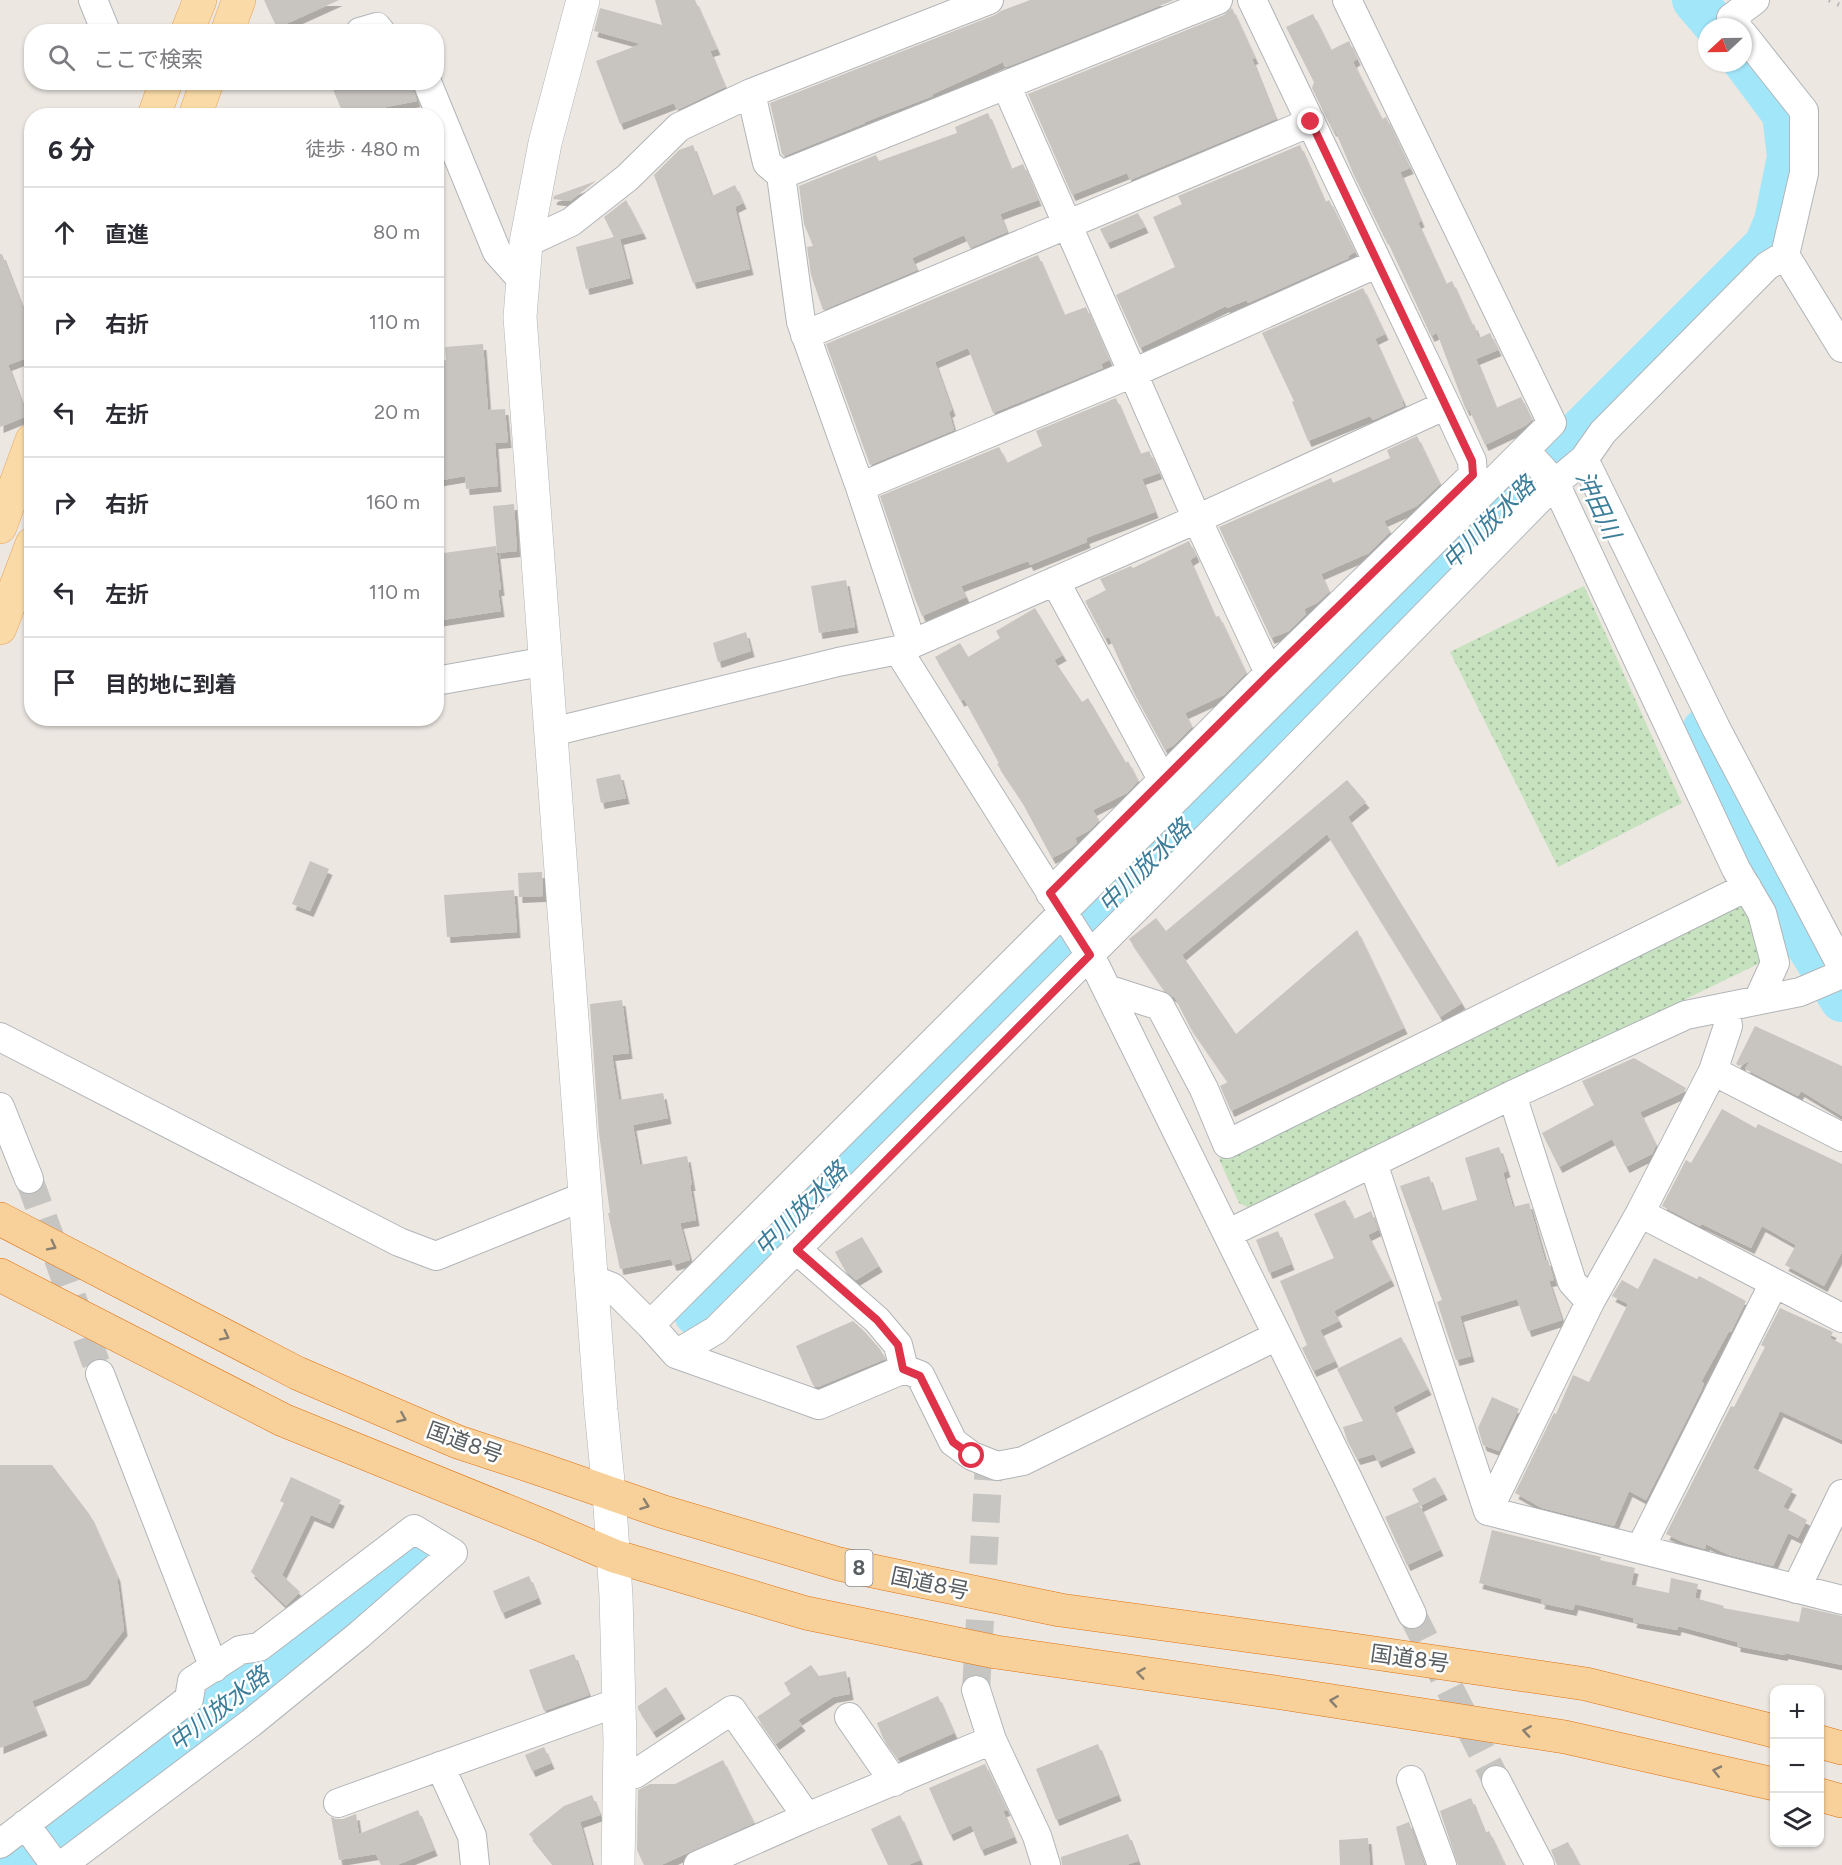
<!DOCTYPE html>
<html lang="ja">
<meta charset="utf-8">
<style>
body{margin:0;font-family:Figtree,"Noto Sans JP",sans-serif;background:#f2f2f3;color:#2b2b33}
.controls{position:absolute;right:18px;bottom:18px;display:grid;overflow:hidden;border-radius:12px;box-shadow:0 2px 4px #0004}
.controls button{width:54px;height:54px;display:grid;place-items:center;padding:0;border:0;border-bottom:2px solid #e1e1e2;background:#fff;color:#2b2b33;font:30px sans-serif}
.compass{position:absolute;left:1698px;top:18px;width:54px;height:54px;border-radius:50%;background:#fff;box-shadow:0 2px 4px #0004;rotate:248deg}
.stop{position:absolute;width:18px;height:18px;margin:-14px;border:4px solid #df334a;border-radius:50%;background:#fff}
.stop.end{background:#df334a;border-color:#fff;box-shadow:0 2px 6px #0008}
.list{margin:0;padding:0;list-style:none}
h2{display:flex;justify-content:space-between;align-items:center;height:78px;margin:0;padding:0 24px;font-size:26px}
h2 small{font-size:20px;font-weight:400;color:#7c7c81}
.list li{display:grid;grid-template-columns:39px 1fr auto;gap:18px;align-items:center;box-sizing:border-box;height:90px;padding:0 24px;border-top:2px solid #e1e1e2}
.list b{display:block;font-size:22px;white-space:nowrap}
.list em{font-size:20px;font-style:normal;color:#7c7c81}
.icon{flex:none;width:33px;height:33px;fill:none;stroke:currentColor;stroke-width:2;stroke-linecap:round;stroke-linejoin:round}
.map{position:relative;flex:none;width:1842px;height:1865px;overflow:hidden}
.search{position:absolute;background:#fff;box-shadow:0 2px 4px #0004;left:24px;top:24px;width:420px;height:66px;display:flex;align-items:center;gap:15px;box-sizing:border-box;padding:0 21px;border-radius:24px;color:#7c7c81;font-size:22px}
.panel{position:absolute;background:#fff;box-shadow:0 2px 4px #0004;left:24px;top:108px;width:420px;height:618px;border-radius:24px}
.map>svg:first-child{display:block}
.grass{fill:url(#grass-dots)}
.lines{fill:none;stroke-linecap:round;stroke-linejoin:round}
.river{stroke:#a2e6fa;stroke-width:44}
.building{fill:#c8c4c0;filter:url(#shadow)}
.minor-tunnel{stroke:#c7c5c1;stroke-width:28;stroke-dasharray:28 14;stroke-linecap:butt}
.minor-casing{stroke:#b1b5b8;stroke-width:30}
.tertiary-casing{stroke:#b1b5b8;stroke-width:34}
.primary-casing{stroke:#e9a45c;stroke-width:34}
.trunk-casing{stroke:#e0710c;stroke-width:34}
.minor{stroke:#fff;stroke-width:28}
.tertiary{stroke:#fff;stroke-width:33}
.primary{stroke:#fadba7;stroke-width:33}
.trunk{stroke:#f8d09a;stroke-width:33}
.rail{stroke:#b0b1b1;stroke-width:4.5;stroke-dasharray:1.5 8;stroke-linecap:butt}
.oneway{stroke:#898072}
.route{stroke:#df334a;stroke-width:8}
.labels{text-anchor:middle;stroke-width:5;stroke-linejoin:round;paint-order:stroke}
.shield{fill:#fff;stroke:#8b8e90;stroke-width:1.5}
.shield-label{font-size:21px;font-weight:bold;fill:#595e61}
.street-label{font-size:22px;fill:#595e61;stroke:#fff}
.water-label{font-size:24px;font-style:italic;fill:#3c7d99;stroke:#fff}
</style>
<div class="map">
<svg width="1842" height="1865" viewBox="0 0 1842 1865">
<defs>
<pattern id="grass-dots" width="8" height="8" patternUnits="userSpaceOnUse" patternTransform="scale(1.5)"><rect width="8" height="8" fill="#c6e2be"/><path d="M2 2h.1M6 6h.1" fill="none" stroke="#a4ba9e" stroke-width="1.8" stroke-linecap="round"/></pattern>
<filter id="shadow"><feDropShadow dx="3.5" dy="6" stdDeviation="0" flood-color="#0004"/></filter>
</defs>
<rect width="100%" height="100%" fill="#ece7e1"/>
<path class="grass" d="M 1584,586 L 1682,803 L 1558,867 L 1450,652 Z
M 1746,902 L 1766,960 L 1253,1210 L 1239,1203 L 1219,1159 Z"/>
<g class="lines">
<path class="river" d="M 1694,0 L 1717,27
M 1704,730 L 1807,944 L 1842,1000
M 696,1314 L 1766,245 L 1776,221 L 1789,157 L 1784,114 L 1743,59
M 16,1865 L 421,1552"/>
</g>
<path class="building" d="M 264,0 L 339,0 L 277,28 Z
M 655,0 L 695,0 L 717,49 L 710,51 L 725,87 L 677,110 L 674,103 L 620,124 L 596,61 L 641,44 L 594,31 L 600,8 L 662,25 Z
M 1030,0 L 1174,0 L 1012,65 L 1005,67 L 1003,62 L 933,94 L 933,96 L 865,122 L 865,123 L 784,156 L 782,154 L 770,103 L 995,15 L 1001,11 Z
M 1232,8 L 1255,58 L 1252,59 L 1276,119 L 1130,180 L 1127,173 L 1072,195 L 1028,94 L 1224,15 Z
M 1313,14 L 1331,50 L 1349,41 L 1357,59 L 1353,62 L 1382,119 L 1386,117 L 1410,168 L 1400,172 L 1421,221 L 1418,223 L 1446,284 L 1452,281 L 1472,325 L 1474,324 L 1479,338 L 1490,333 L 1498,350 L 1476,359 L 1496,408 L 1521,397 L 1532,420 L 1525,426 L 1485,445 L 1469,409 L 1466,410 L 1437,333 L 1431,336 L 1386,238 L 1385,239 L 1353,173 L 1335,130 L 1333,131 L 1312,88 L 1314,82 L 1286,27 Z
M 330,82 L 411,82 L 417,101 L 371,110 L 373,116 L 344,116 Z
M 988,113 L 1011,169 L 1023,164 L 1038,200 L 1000,214 L 1007,232 L 970,248 L 964,235 L 912,258 L 917,270 L 823,310 L 811,275 L 807,247 L 813,246 L 804,224 L 799,186 L 876,155 L 879,161 L 957,133 L 955,127 Z
M 693,145 L 712,196 L 735,185 L 743,203 L 735,207 L 750,269 L 693,283 L 654,175 L 679,150 Z
M 1300,145 L 1325,202 L 1329,200 L 1355,252 L 1348,256 L 1349,258 L 1248,303 L 1247,300 L 1227,308 L 1226,306 L 1140,348 L 1116,295 L 1175,267 L 1153,217 L 1182,204 L 1178,196 Z
M 596,181 L 570,201 L 553,199 L 554,196 Z
M 626,200 L 643,233 L 620,239 L 630,278 L 586,289 L 576,247 L 614,237 L 604,217 Z
M 1138,213 L 1145,227 L 1107,243 L 1100,229 Z
M 0,254 L 2,254 L 32,332 L 32,356 L 8,365 L 27,416 L 0,427 Z
M 1038,255 L 1064,315 L 1086,307 L 1109,360 L 1101,364 L 1103,368 L 993,413 L 968,348 L 935,362 L 952,410 L 949,412 L 954,430 L 870,465 L 826,344 Z
M 1363,288 L 1385,334 L 1375,339 L 1403,401 L 1402,402 L 1404,406 L 1373,420 L 1370,416 L 1308,441 L 1292,402 L 1294,401 L 1262,333 Z
M 483,344 L 488,410 L 505,409 L 508,442 L 495,443 L 498,486 L 466,489 L 465,476 L 436,481 L 436,361 L 446,360 L 445,347 Z
M 1116,398 L 1140,454 L 1149,451 L 1159,473 L 1142,479 L 1155,512 L 1086,538 L 1087,542 L 1030,565 L 1028,561 L 961,586 L 966,597 L 922,616 L 914,596 L 880,496 L 999,447 L 1007,463 L 1042,446 L 1036,431 Z
M 1417,436 L 1440,484 L 1417,506 L 1384,521 L 1390,532 L 1369,553 L 1321,574 L 1329,592 L 1317,603 L 1304,609 L 1306,614 L 1289,631 L 1271,638 L 1219,527 L 1331,478 L 1333,483 L 1390,458 L 1387,450 Z
M 514,504 L 517,551 L 497,553 L 493,506 Z
M 1189,541 L 1196,556 L 1190,560 L 1215,617 L 1219,616 L 1246,673 L 1224,695 L 1185,713 L 1192,727 L 1174,745 L 1165,750 L 1133,691 L 1109,637 L 1105,639 L 1085,601 L 1106,590 L 1100,579 L 1131,566 L 1133,568 Z
M 496,546 L 501,590 L 498,590 L 501,611 L 436,621 L 436,554 Z
M 846,580 L 855,627 L 819,633 L 811,586 Z
M 1035,608 L 1063,655 L 1054,660 L 1082,702 L 1088,698 L 1126,763 L 1128,761 L 1138,781 L 1127,793 L 1093,810 L 1099,821 L 1090,830 L 1075,838 L 1077,843 L 1071,848 L 1052,858 L 1021,800 L 997,764 L 999,763 L 964,699 L 961,701 L 935,657 L 960,643 L 968,657 L 1000,638 L 996,631 Z
M 746,632 L 751,651 L 718,662 L 713,643 Z
M 620,774 L 626,798 L 601,803 L 596,779 Z
M 1347,780 L 1366,802 L 1348,817 L 1462,1003 L 1440,1017 L 1327,834 L 1182,955 L 1236,1034 L 1357,930 L 1404,1028 L 1231,1111 L 1220,1086 L 1228,1082 L 1190,1027 L 1175,998 L 1164,990 L 1129,939 L 1156,918 L 1166,931 Z
M 310,861 L 329,869 L 310,911 L 292,904 Z
M 542,872 L 543,896 L 519,897 L 518,873 Z
M 514,890 L 517,932 L 447,937 L 444,895 Z
M 622,1000 L 629,1053 L 612,1055 L 619,1100 L 663,1093 L 668,1118 L 633,1125 L 640,1165 L 687,1156 L 692,1185 L 690,1185 L 696,1220 L 680,1223 L 690,1260 L 673,1265 L 671,1259 L 620,1269 L 608,1213 L 610,1213 L 599,1133 L 590,1004 Z
M 1755,1026 L 1842,1066 L 1842,1116 L 1801,1091 L 1798,1096 L 1745,1069 L 1750,1061 L 1739,1066 L 1736,1064 Z
M 1634,1058 L 1686,1088 L 1684,1092 L 1640,1112 L 1656,1145 L 1652,1154 L 1626,1167 L 1612,1139 L 1559,1167 L 1542,1133 L 1594,1105 L 1582,1081 Z
M 1722,1109 L 1756,1128 L 1758,1124 L 1842,1164 L 1842,1252 L 1824,1286 L 1785,1265 L 1796,1245 L 1762,1226 L 1751,1248 L 1702,1224 L 1700,1226 L 1662,1206 L 1686,1160 L 1691,1163 Z
M 1499,1147 L 1507,1171 L 1503,1173 L 1513,1207 L 1529,1203 L 1545,1260 L 1548,1260 L 1554,1280 L 1549,1281 L 1562,1320 L 1528,1331 L 1517,1299 L 1460,1316 L 1471,1356 L 1456,1360 L 1437,1302 L 1442,1300 L 1400,1186 L 1429,1176 L 1441,1211 L 1477,1200 L 1465,1158 Z
M 1345,1200 L 1354,1219 L 1371,1211 L 1378,1230 L 1368,1235 L 1391,1280 L 1334,1311 L 1339,1321 L 1320,1330 L 1335,1361 L 1313,1371 L 1302,1348 L 1307,1345 L 1280,1281 L 1334,1258 L 1314,1214 Z
M 1278,1231 L 1291,1264 L 1269,1273 L 1256,1240 Z
M 862,1237 L 879,1266 L 856,1280 L 845,1270 L 835,1252 Z
M 1654,1258 L 1697,1279 L 1699,1276 L 1746,1301 L 1731,1332 L 1729,1331 L 1701,1382 L 1704,1383 L 1701,1391 L 1646,1500 L 1629,1491 L 1614,1526 L 1542,1508 L 1515,1493 L 1554,1413 L 1556,1414 L 1573,1375 L 1589,1382 L 1628,1304 L 1612,1296 L 1622,1280 L 1638,1289 Z
M 1780,1308 L 1833,1332 L 1830,1338 L 1842,1344 L 1842,1440 L 1780,1411 L 1753,1468 L 1793,1489 L 1783,1507 L 1807,1520 L 1798,1538 L 1788,1533 L 1773,1566 L 1729,1555 L 1706,1544 L 1705,1549 L 1685,1543 L 1666,1534 L 1731,1406 L 1734,1407 L 1765,1347 L 1761,1345 Z
M 853,1321 L 865,1332 L 880,1349 L 885,1359 L 818,1387 L 813,1385 L 796,1346 Z
M 1401,1337 L 1428,1389 L 1393,1407 L 1412,1447 L 1378,1462 L 1374,1454 L 1357,1459 L 1347,1440 L 1343,1427 L 1363,1421 L 1337,1369 Z
M 1492,1397 L 1519,1409 L 1499,1451 L 1483,1445 L 1478,1428 Z
M 0,1465 L 52,1465 L 90,1515 L 117,1576 L 124,1630 L 86,1679 L 32,1701 L 44,1730 L 0,1748 Z
M 291,1477 L 341,1500 L 330,1523 L 311,1515 L 282,1575 L 300,1592 L 286,1606 L 251,1572 L 284,1503 L 280,1501 Z
M 1435,1477 L 1444,1494 L 1420,1506 L 1440,1550 L 1407,1565 L 1385,1517 L 1419,1502 L 1412,1489 Z
M 1492,1530 L 1601,1557 L 1600,1560 L 1635,1568 L 1631,1585 L 1669,1593 L 1671,1578 L 1698,1584 L 1695,1598 L 1724,1606 L 1723,1608 L 1799,1622 L 1802,1607 L 1842,1616 L 1842,1665 L 1785,1653 L 1784,1655 L 1737,1646 L 1737,1642 L 1678,1626 L 1677,1630 L 1633,1622 L 1634,1618 L 1575,1604 L 1573,1610 L 1541,1603 L 1542,1599 L 1479,1583 Z
M 529,1576 L 538,1598 L 502,1613 L 493,1591 Z
M 574,1654 L 589,1695 L 544,1711 L 529,1670 Z
M 811,1665 L 819,1676 L 846,1671 L 850,1694 L 833,1697 L 798,1720 L 802,1725 L 776,1744 L 757,1717 L 791,1694 L 784,1683 Z
M 666,1687 L 682,1713 L 653,1732 L 638,1709 L 638,1706 Z
M 938,1696 L 954,1733 L 898,1758 L 883,1738 L 877,1723 Z
M 1098,1744 L 1118,1795 L 1056,1820 L 1036,1769 Z
M 544,1747 L 551,1763 L 532,1771 L 525,1755 Z
M 723,1760 L 754,1823 L 661,1865 L 644,1865 L 637,1850 L 638,1790 L 650,1784 L 675,1784 Z
M 985,1764 L 1007,1810 L 1003,1811 L 1014,1837 L 981,1850 L 971,1825 L 950,1835 L 929,1788 Z
M 592,1795 L 600,1815 L 580,1822 L 592,1865 L 554,1865 L 529,1834 L 564,1806 Z
M 1471,1798 L 1485,1833 L 1489,1831 L 1505,1865 L 1458,1865 L 1440,1811 Z
M 418,1810 L 434,1850 L 397,1865 L 381,1865 L 376,1854 L 339,1860 L 331,1817 L 336,1819 L 343,1819 L 356,1814 L 359,1834 Z
M 900,1815 L 920,1860 L 908,1865 L 888,1865 L 871,1829 Z
M 1409,1822 L 1424,1865 L 1405,1865 L 1396,1827 Z
M 1128,1834 L 1138,1861 L 1126,1865 L 1062,1865 L 1061,1857 Z
M 1368,1838 L 1370,1865 L 1340,1865 L 1339,1840 Z
M 1568,1842 L 1580,1865 L 1557,1865 L 1551,1850 Z"/>
<g class="lines">
<path class="minor-tunnel" d="M 29,1179 L 100,1374
M 1412,1614 L 1496,1780
M 976,1690 L 989,1463"/>
<defs>
<path id="minor" d="M 93,0 L 106,32
M 1347,0 L 1552,423 L 1525,450
M 1738,27 L 1731,18 L 1755,0
M 360,32 L 377,27 L 381,32
M 1743,34 L 1804,111 L 1804,173 L 1785,255 L 1842,348
M 427,82 L 497,252 L 523,281
M 1006,85 L 1197,519 L 1269,673 L 1473,475 L 1472,461 L 1446,405 L 1252,0
M 751,93 L 989,0
M 781,175 L 1218,0
M 526,243 L 571,222 L 627,178 L 679,127 L 751,93 L 767,163 L 781,175 L 801,322 L 860,487 L 912,644
M 805,335 L 1311,122
M 1584,459 L 1603,432 L 1767,266 L 1785,255
M 860,487 L 1133,373 L 1378,263
M 1055,581 L 1163,781
M 898,650 L 1090,955 L 1349,1481 L 1412,1614
M 436,681 L 547,661
M 552,732 L 838,662 L 898,650 L 1197,519 L 1446,405
M 1050,893 L 1269,673
M 1107,989 L 1160,1006 L 1204,1089 L 1227,1144 L 1747,887
M 1758,1000 L 1775,963 L 1762,913 L 1736,869 L 1555,483 L 1584,459 L 1716,728 L 1842,967
M 1725,1007 L 1728,1026 L 1713,1071 L 1640,1213 L 1842,1318
M 0,1037 L 399,1242 L 436,1256 L 585,1196
M 1713,1071 L 1842,1137
M 1512,1095 L 1686,1015 L 1800,992 L 1842,974
M 0,1107 L 29,1179
M 1373,1163 L 1488,1511 L 1590,1302
M 1229,1233 L 1512,1095 L 1572,1282 L 1590,1302 L 1640,1213
M 797,1250 L 877,1320 L 898,1345 L 904,1369
M 592,1279 L 612,1287 L 650,1325 L 676,1354 L 819,1405 L 904,1369 L 920,1375 L 953,1442 L 972,1456 L 997,1466 L 1023,1461 L 1277,1336
M 650,1325 L 1525,450 L 1555,483 L 1276,768 L 716,1330 L 676,1354
M 100,1374 L 214,1668
M 1488,1511 L 1842,1600
M 1640,1549 L 1774,1283
M 1796,1589 L 1842,1494
M 976,1690 L 992,1740 L 1037,1836 L 1046,1865
M 849,1717 L 894,1782
M 440,1766 L 472,1836 L 475,1865
M 620,1776 L 635,1774 L 732,1710 L 807,1817 L 698,1865
M 1411,1780 L 1442,1865
M 1496,1780 L 1540,1865
M 338,1803 L 619,1702
M 807,1817 L 992,1740
M 25,1824 L 55,1865
M 0,1844 L 189,1699 L 192,1681 L 240,1650 L 259,1647 L 414,1529 L 453,1553 L 359,1635 L 251,1723 L 62,1865"/>
<path id="tertiary" d="M 583,0 L 545,143 L 526,243 L 520,317 L 601,1410 L 609,1492 L 616,1596 L 620,1743 L 618,1865"/>
<path id="primary" d="M 187,32 L 200,0
M 227,32 L 239,0
M 154,116 L 166,82
M 195,116 L 207,82
M 0,527 L 32,440
M 0,628 L 32,544"/>
<path id="trunk" d="M 0,1219 L 297,1373 L 458,1442 L 543,1470 L 664,1512 L 839,1564 L 1060,1610 L 1347,1649 L 1586,1684 L 1774,1731
M 0,1275 L 283,1420 L 544,1526 L 614,1556 L 806,1613 L 996,1652 L 1275,1692 L 1565,1737 L 1774,1784
M 1820,1742 L 1842,1748
M 1820,1795 L 1842,1801"/>
</defs>
<use href="#minor" class="minor-casing"/>
<use href="#tertiary" class="tertiary-casing"/>
<use href="#primary" class="primary-casing"/>
<use href="#trunk" class="trunk-casing"/>
<use href="#minor" class="minor"/>
<use href="#tertiary" class="tertiary"/>
<use href="#primary" class="primary"/>
<use href="#trunk" class="trunk"/>
<path class="rail" d="M 1829,0 L 1842,6"/>
</g>
<defs><path id="oneway-chevron" d="M-2-3.5L2.5 0L-2 3.5" fill="none" stroke-width="1.6" stroke-linecap="round" stroke-linejoin="round" transform="scale(1.5)"/></defs>
<g class="oneway">
<use href="#oneway-chevron" transform="translate(52 1246) rotate(27)"/>
<use href="#oneway-chevron" transform="translate(225 1336) rotate(27)"/>
<use href="#oneway-chevron" transform="translate(402 1418) rotate(23)"/>
<use href="#oneway-chevron" transform="translate(645 1505) rotate(20)"/>
<use href="#oneway-chevron" transform="translate(1141 1673) rotate(-172)"/>
<use href="#oneway-chevron" transform="translate(1334 1701) rotate(-171)"/>
<use href="#oneway-chevron" transform="translate(1527 1731) rotate(-171)"/>
<use href="#oneway-chevron" transform="translate(1717 1771) rotate(-167)"/>
</g>
<g class="lines">
<path class="route" d="M 972,1456 L 953,1442 L 920,1376 L 903,1369 L 898,1345 L 877,1320 L 797,1250 L 1090,955 L 1050,893 L 1269,674 L 1473,475 L 1472,461 L 1311,122"/>
</g>
<g class="labels">
<rect class="shield" x="845.5" y="1550" width="27" height="36" rx="4.5"/>
<g class="shield-label">
<text x="859" y="1575">8</text>
</g>
<g class="street-label">
<text transform="translate(465 1442) rotate(20)" y="8">国道8号</text>
<text transform="translate(930 1583) rotate(12)" y="8">国道8号</text>
<text transform="translate(1410 1658) rotate(8)" y="8">国道8号</text>
</g>
<g class="water-label">
<text transform="translate(1598 505) rotate(65)" y="8">沖田川</text>
<text transform="translate(1489 523) rotate(-45)" y="8">中川放水路</text>
<text transform="translate(1145 866) rotate(-45)" y="8">中川放水路</text>
<text transform="translate(801 1209) rotate(-45)" y="8">中川放水路</text>
<text transform="translate(219 1709) rotate(-38)" y="8">中川放水路</text>
</g>
</g>
</svg>
<div class="controls">
<button>+</button>
<button>−</button>
<button><svg class="icon" aria-label="layers" viewBox="0 0 24 24"><path d="M12 4l9 5-9 5-9-5zM3 14l9 5 9-5"/></svg></button>
</div>
<svg class="compass" viewBox="-18 -18 36 36"><path d="M0-13l5 13h-10z" fill="#e53935"/><path d="M0 13l5-13h-10z" fill="#7c7c81"/></svg>
<div class="stop" style="left:972px;top:1456px"></div>
<div class="stop end" style="left:1311px;top:122px"></div>
<div class="search"><svg class="icon" aria-label="search" viewBox="0 0 24 24"><circle cx="10" cy="10" r="6"/><path d="M15 15l6 6"/></svg>ここで検索</div>
<section class="panel">
<h2>6 分<small>徒歩 · 480 m</small></h2>
<ul class="list">
<li><svg class="icon" aria-label="ahead" viewBox="0 0 24 24"><path d="M12 20V5M6 11l6-6 6 6"/></svg><div><b>直進</b></div><em>80 m</em></li>
<li><svg class="icon" aria-label="right" viewBox="0 0 24 24"><path d="M7 20v-9h11M14 6l5 5-5 5"/></svg><div><b>右折</b></div><em>110 m</em></li>
<li><svg class="icon" aria-label="left" viewBox="0 0 24 24"><path d="M17 20v-9H6M10 6l-5 5 5 5"/></svg><div><b>左折</b></div><em>20 m</em></li>
<li><svg class="icon" aria-label="right" viewBox="0 0 24 24"><path d="M7 20v-9h11M14 6l5 5-5 5"/></svg><div><b>右折</b></div><em>160 m</em></li>
<li><svg class="icon" aria-label="left" viewBox="0 0 24 24"><path d="M17 20v-9H6M10 6l-5 5 5 5"/></svg><div><b>左折</b></div><em>110 m</em></li>
<li><svg class="icon" aria-label="arrive" viewBox="0 0 24 24"><path d="M6 21V4h12l-3 4 3 4H6"/></svg><div><b>目的地に到着</b></div></li>
</ul>
</section>
</div>
